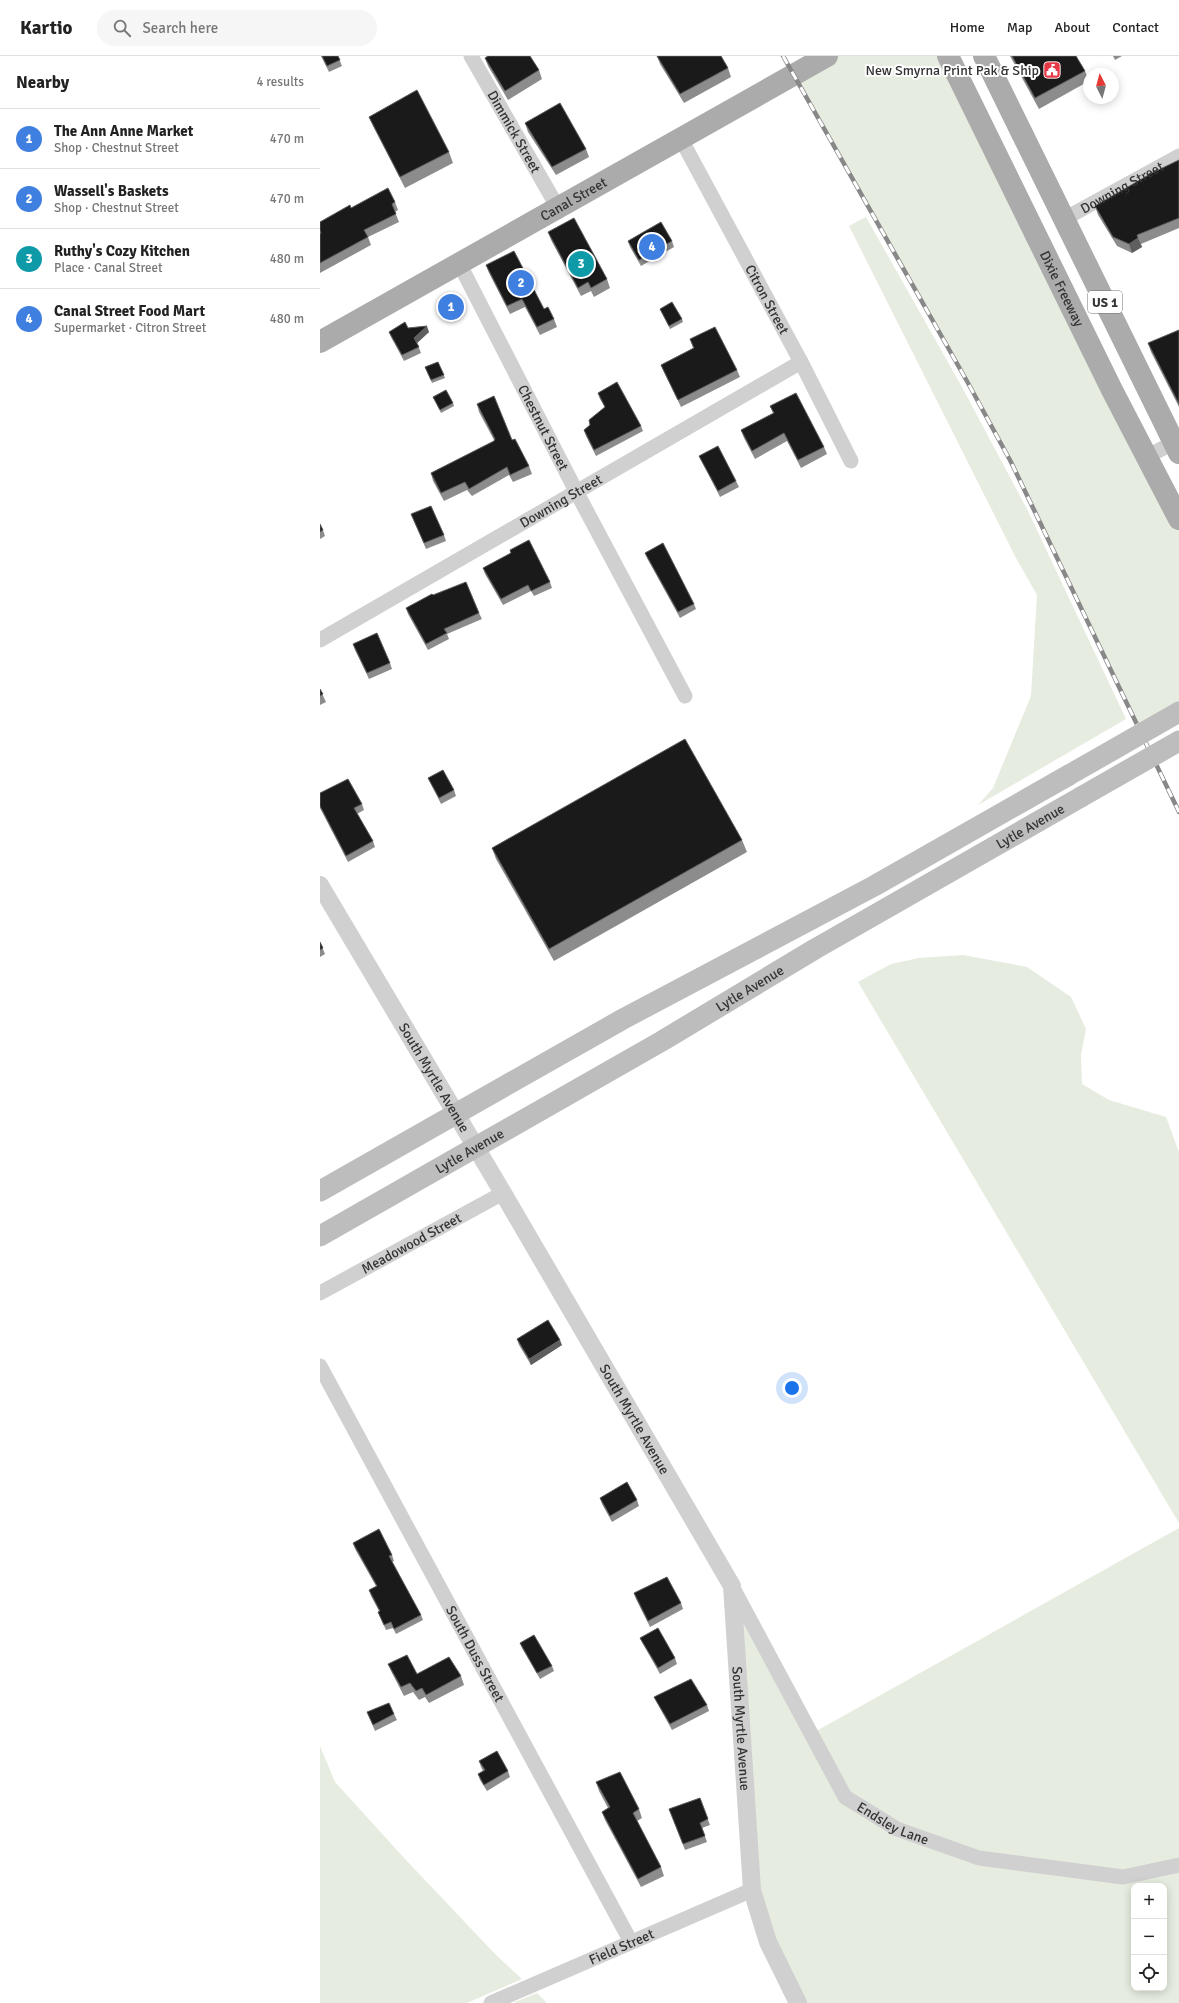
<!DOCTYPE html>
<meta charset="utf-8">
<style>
body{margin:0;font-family:Signika,sans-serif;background:#f6f6f6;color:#222}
.controls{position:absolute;right:12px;bottom:12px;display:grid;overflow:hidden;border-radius:8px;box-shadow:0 2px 10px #0003}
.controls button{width:36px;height:36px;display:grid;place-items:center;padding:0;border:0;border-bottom:1px solid #e0e0e0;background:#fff;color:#222;font:20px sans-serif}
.compass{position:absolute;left:763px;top:12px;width:36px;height:36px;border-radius:50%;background:#fff;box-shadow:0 2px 10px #0003;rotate:354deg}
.you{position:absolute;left:472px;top:1332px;width:14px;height:14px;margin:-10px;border:3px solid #fff;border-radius:50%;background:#1a73e8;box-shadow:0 0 0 6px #1a73e833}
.badge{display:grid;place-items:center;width:26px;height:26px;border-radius:50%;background:#ea580c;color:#fff;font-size:13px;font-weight:700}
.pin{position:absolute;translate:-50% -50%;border:2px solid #fff;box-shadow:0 1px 4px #0006}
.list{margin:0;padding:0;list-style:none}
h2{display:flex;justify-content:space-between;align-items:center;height:52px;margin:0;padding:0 16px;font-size:17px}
h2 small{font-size:13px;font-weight:400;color:#767676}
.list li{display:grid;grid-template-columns:26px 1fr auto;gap:12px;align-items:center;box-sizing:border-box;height:60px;padding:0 16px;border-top:1px solid #e0e0e0}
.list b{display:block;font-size:15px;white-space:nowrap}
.list p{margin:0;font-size:13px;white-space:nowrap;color:#767676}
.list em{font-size:13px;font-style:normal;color:#767676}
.icon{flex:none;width:22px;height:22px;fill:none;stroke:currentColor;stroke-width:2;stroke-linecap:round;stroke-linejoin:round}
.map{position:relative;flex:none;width:859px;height:1947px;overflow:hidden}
header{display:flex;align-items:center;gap:24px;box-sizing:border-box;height:56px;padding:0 20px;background:#fff;border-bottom:1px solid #e0e0e0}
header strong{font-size:19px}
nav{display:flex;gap:22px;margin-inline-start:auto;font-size:14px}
.search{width:280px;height:36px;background:#f6f6f6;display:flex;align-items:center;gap:10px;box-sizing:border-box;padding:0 14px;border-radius:22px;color:#767676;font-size:15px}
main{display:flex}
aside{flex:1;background:#fff}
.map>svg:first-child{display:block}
.green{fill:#e6ecdf;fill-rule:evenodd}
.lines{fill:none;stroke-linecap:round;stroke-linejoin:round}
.minor{stroke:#d0d0d0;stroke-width:15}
.tertiary{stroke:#d0d0d0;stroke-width:18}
.secondary{stroke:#bdbdbd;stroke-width:21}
.primary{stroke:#ababab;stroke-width:22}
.rail-casing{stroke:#888;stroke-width:4.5}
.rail{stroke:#fff;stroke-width:3;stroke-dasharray:9;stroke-linecap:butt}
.secondary-bridge{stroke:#bdbdbd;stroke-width:21}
.wall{fill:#8c8c8c}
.shaded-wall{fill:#5f5f5f}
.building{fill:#1a1a1a;stroke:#5f5f5f}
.labels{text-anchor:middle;stroke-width:4;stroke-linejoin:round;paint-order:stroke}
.shield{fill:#fff;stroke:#707070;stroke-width:1}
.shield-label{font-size:13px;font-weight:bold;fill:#333}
.poi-label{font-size:14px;fill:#333;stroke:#fff;text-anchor:end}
.street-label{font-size:14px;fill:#333;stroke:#fff}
</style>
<header>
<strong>Kartio</strong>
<div class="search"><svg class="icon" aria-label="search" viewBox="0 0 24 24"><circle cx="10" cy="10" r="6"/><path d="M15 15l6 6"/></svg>Search here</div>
<nav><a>Home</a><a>Map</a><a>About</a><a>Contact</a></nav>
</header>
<main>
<aside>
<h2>Nearby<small>4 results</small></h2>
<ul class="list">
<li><span class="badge" style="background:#3f7fe0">1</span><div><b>The Ann Anne Market</b><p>Shop · Chestnut Street</p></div><em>470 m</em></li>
<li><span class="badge" style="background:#3f7fe0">2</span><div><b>Wassell's Baskets</b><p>Shop · Chestnut Street</p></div><em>470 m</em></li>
<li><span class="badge" style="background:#0f9aa8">3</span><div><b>Ruthy's Cozy Kitchen</b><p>Place · Canal Street</p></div><em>480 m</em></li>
<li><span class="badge" style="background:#3f7fe0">4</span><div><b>Canal Street Food Mart</b><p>Supermarket · Citron Street</p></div><em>480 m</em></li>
</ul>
</aside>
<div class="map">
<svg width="859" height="1947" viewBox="0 0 859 1947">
<rect width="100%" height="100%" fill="#fff"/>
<path class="green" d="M 507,0 L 628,0 L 859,463 L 859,655 L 821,678 L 714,452 L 648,327 L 474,19 Z
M 546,161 L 642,331 L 708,455 L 806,663 L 658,749 L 673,732 L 711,640 L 717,539 L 696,502 L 529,170 Z
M 643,899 L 707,911 L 751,941 L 766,973 L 761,999 L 762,1028 L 789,1044 L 846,1061 L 859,1096 L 859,1467 L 538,926 L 571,908 L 599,902 Z
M 859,1472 L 859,1947 L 481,1947 L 432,1834 L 412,1530 L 491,1678 ZM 814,1830 L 844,1830 L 844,1932 L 814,1932 Z
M 0,1690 L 15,1726 L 85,1803 L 176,1899 L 202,1923 L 147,1947 L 0,1947 Z
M 217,1937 L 227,1947 L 194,1947 L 195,1946 Z"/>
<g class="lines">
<g class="minor">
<path id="s1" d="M 151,0 L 238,152"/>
<path id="s2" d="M 361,83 L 481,306 L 531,405"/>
<path id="s3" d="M 744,163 L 859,100"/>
<path id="s4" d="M 139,207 L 257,437 L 365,640"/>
<path d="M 826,401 L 859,384"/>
<path id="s5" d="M 0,584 L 481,306"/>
<path id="s6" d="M 0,1237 L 183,1137"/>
<path id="s7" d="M 0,1310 L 311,1886"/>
<path id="s8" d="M 413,1532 L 525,1741 L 577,1773 L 659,1802 L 803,1821 L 859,1809"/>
<path id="s9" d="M 171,1947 L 432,1834"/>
</g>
<path class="tertiary" id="s10" d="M 0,829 L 183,1137 L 412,1530 L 432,1834 L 448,1886 L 478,1947"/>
<g class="secondary">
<path d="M 0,1135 L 303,963 L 554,830 L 749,719"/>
<path id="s11" d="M 0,1180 L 342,985 L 495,893 L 761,741"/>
</g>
<g class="primary">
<path id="s12" d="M 628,0 L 792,334 L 859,463"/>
<path d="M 664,0 L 859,397"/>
<path id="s13" d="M 0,286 L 507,0"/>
</g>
<defs>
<path id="rail" d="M 463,0 L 648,327 L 691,406 L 859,756"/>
</defs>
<use href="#rail" class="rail-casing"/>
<use href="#rail" class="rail"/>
<path class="secondary-bridge" d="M 749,719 L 859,656
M 761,741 L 859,685"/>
</g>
<path class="wall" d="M 1,0 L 18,0 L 22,10 L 9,16 Z
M 337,0 L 408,12 L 411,21 L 364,47 L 340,8 Z
M 690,0 L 756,0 L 765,15 L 769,25 L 719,53 Z
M 793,0 L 802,0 L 795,4 Z
M 165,2 L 219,14 L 222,23 L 188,44 L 168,10 Z
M 49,61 L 129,96 L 133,107 L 85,132 L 54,72 Z
M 205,67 L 266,93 L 269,101 L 236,119 L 208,76 Z
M 859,104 L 859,172 L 821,188 L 822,191 L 812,197 L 797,190 L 778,159 L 775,150 Z
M 75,146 L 78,154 L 75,156 L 79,166 L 48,181 L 51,189 L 0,217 L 0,174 L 31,152 Z
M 228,176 L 287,223 L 290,232 L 274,241 L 271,235 L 261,240 L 231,184 Z
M 308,185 L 352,185 L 354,191 L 321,210 L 310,191 Z
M 166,209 L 224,253 L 234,263 L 237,271 L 220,279 L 205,251 L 190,258 L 169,217 Z
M 340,253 L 362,263 L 363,266 L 350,273 Z
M 88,272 L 109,276 L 97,287 L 101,297 L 84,305 L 71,281 L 69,276 Z
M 859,274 L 859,351 L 831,296 L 828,287 Z
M 370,283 L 417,314 L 420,321 L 361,351 L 344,316 L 341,309 L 373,292 Z
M 118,306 L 125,322 L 112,327 L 105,311 Z
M 278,337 L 321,370 L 323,375 L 276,400 L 266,380 L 264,374 L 270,369 L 285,351 L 280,343 Z
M 113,341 L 133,347 L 134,350 L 121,357 Z
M 157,348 L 192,384 L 209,410 L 212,418 L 193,426 L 189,419 L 152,440 L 147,434 L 124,445 L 113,425 L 111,417 L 174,385 L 174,384 L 159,356 Z
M 450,350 L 504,391 L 507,398 L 481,412 L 467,385 L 435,403 L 424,382 L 421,374 L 453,357 Z
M 379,400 L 416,425 L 419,431 L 400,441 L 382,406 Z
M 91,458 L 124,479 L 126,485 L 106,493 Z
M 0,468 L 3,474 L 5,480 L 0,483 Z
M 190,494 L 230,526 L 232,532 L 214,540 L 211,535 L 183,549 L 165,518 L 163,512 L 191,497 Z
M 325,497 L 374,548 L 376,553 L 360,562 L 327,502 Z
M 113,539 L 159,557 L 162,563 L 127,578 L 129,583 L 108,594 L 88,558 L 86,552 Z
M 33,588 L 70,607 L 72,613 L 49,623 L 35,594 Z
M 0,633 L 6,646 L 0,649 Z
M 108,722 L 134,734 L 136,740 L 121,748 Z
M 0,737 L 42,748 L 44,754 L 37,758 L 53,785 L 55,791 L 28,806 L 0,752 Z
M 422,784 L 427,796 L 234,905 L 176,803 L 172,792 Z
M 0,886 L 5,898 L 0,901 Z
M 197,1283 L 242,1289 L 211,1309 L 199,1289 Z
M 280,1442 L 317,1444 L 319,1450 L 292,1466 L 282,1448 Z
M 33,1487 L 72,1499 L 74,1505 L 72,1506 L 101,1559 L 103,1564 L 76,1578 L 73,1572 L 66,1574 L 58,1556 L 59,1555 L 51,1540 L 49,1534 L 56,1530 L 35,1493 Z
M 314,1537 L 361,1547 L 363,1553 L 330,1571 L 316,1543 Z
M 320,1582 L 355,1602 L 357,1608 L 340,1618 L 323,1588 Z
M 200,1587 L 232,1610 L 234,1615 L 220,1623 L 202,1592 Z
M 68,1608 L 97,1618 L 141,1620 L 144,1629 L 109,1647 L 105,1641 L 99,1644 L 93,1636 L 84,1640 L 72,1617 Z
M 334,1641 L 387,1649 L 389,1655 L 352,1674 L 337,1647 Z
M 47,1656 L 74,1658 L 77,1664 L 55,1675 Z
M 159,1705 L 188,1715 L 190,1721 L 167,1735 L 160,1724 L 158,1718 L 163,1715 L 161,1711 Z
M 276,1726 L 319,1753 L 322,1762 L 317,1765 L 341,1811 L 344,1820 L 321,1831 L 285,1764 L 282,1756 L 288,1752 L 279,1735 Z
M 380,1742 L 390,1769 L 382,1772 L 387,1786 L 365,1794 L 349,1753 Z"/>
<path class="shaded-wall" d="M 818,182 L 822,191 L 812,197 L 809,188 Z
M 107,270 L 109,276 L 96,288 L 94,282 Z
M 240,1284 L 242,1289 L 211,1309 L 209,1303 Z"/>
<path class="building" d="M 2,0 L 18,0 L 20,4 L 7,10 Z
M 168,0 L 210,0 L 219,14 L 185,35 L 165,2 Z
M 337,0 L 401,0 L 408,12 L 360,38 Z
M 692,0 L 756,0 L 765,15 L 715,42 Z
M 97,34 L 129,96 L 80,121 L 49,61 Z
M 240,47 L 266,93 L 232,111 L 205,67 Z
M 859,104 L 859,162 L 817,179 L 818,182 L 809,188 L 793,181 L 775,150 L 832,117 Z
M 68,132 L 75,146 L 72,148 L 76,158 L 44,174 L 48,181 L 0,207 L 0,178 L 1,177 L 0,174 L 0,166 L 30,149 L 31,152 Z
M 254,162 L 287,223 L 271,232 L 268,226 L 258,232 L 228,176 Z
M 341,166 L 352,185 L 319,204 L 308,185 Z
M 194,195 L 224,253 L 228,251 L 234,263 L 217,271 L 202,243 L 187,250 L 166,209 Z
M 352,246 L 362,263 L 349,270 L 340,253 Z
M 85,266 L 88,272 L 107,270 L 94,282 L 99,291 L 82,299 L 69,276 Z
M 395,271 L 417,314 L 358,344 L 341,309 L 374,292 L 370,283 Z
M 859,274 L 859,348 L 828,287 Z
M 118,306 L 124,319 L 111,324 L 105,311 Z
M 297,326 L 321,370 L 274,394 L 264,374 L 270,369 L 269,364 L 285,351 L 278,337 Z
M 126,334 L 133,347 L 120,354 L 113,341 Z
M 476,337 L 504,391 L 478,404 L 464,377 L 432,395 L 421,374 L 454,357 L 450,350 Z
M 174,340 L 192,384 L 195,383 L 209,410 L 190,419 L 187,411 L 149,433 L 145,426 L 121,437 L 111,417 L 174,385 L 175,383 L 157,348 Z
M 398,390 L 416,425 L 398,435 L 379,400 Z
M 111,450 L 124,479 L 104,487 L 91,458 Z
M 0,468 L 3,474 L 0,476 Z
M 209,484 L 230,526 L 211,535 L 208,529 L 181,543 L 163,512 L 191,497 L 190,494 Z
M 343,487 L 374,548 L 358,556 L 325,497 Z
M 146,526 L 159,557 L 124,573 L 127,577 L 106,588 L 86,552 L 112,538 L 113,539 Z
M 57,577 L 70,607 L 47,617 L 33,588 Z
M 0,633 L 3,638 L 0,640 Z
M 365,683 L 422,784 L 229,893 L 172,792 Z
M 123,714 L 134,734 L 119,742 L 108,722 Z
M 28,723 L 42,748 L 34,752 L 53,785 L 26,800 L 0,750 L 0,737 Z
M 0,886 L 3,892 L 0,894 Z
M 228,1264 L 240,1284 L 209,1303 L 197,1283 Z
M 307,1426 L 317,1444 L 290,1460 L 280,1442 Z
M 59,1473 L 72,1499 L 69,1500 L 101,1559 L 74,1573 L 71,1566 L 64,1569 L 58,1556 L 60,1555 L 49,1534 L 57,1530 L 33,1487 Z
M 347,1521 L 361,1547 L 328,1565 L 314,1537 Z
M 338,1572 L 355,1602 L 338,1612 L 320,1582 Z
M 214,1579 L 232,1610 L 217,1617 L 200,1587 Z
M 87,1599 L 97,1618 L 129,1601 L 141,1620 L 106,1639 L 102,1632 L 96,1635 L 90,1627 L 81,1631 L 68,1608 Z
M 371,1623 L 387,1649 L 350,1668 L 334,1641 Z
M 69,1647 L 74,1658 L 53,1669 L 47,1656 Z
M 177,1695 L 188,1715 L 164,1729 L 158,1718 L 165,1714 L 159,1705 Z
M 300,1716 L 319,1753 L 313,1757 L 341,1811 L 318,1823 L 282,1756 L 290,1751 L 276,1726 Z
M 380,1742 L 388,1763 L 380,1767 L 385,1780 L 363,1788 L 349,1753 Z"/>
<defs>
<symbol id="civic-square" viewBox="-11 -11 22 22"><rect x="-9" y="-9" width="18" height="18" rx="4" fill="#e63946" stroke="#fff"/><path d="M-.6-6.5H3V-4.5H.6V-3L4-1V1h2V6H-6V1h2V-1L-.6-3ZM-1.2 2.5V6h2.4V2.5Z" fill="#fff"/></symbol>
</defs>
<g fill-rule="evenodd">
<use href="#civic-square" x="722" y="4" width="20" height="20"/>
</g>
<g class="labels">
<rect class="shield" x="768" y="235" width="34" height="22" rx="3"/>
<g class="shield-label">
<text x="785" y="251">US 1</text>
</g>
<g class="poi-label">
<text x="719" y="19">New Smyrna Print Pak &amp; Ship</text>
</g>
<g class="street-label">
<text dy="5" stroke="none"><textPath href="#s1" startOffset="87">Dimmick Street</textPath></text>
<text dy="5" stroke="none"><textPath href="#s3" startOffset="66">Downing Street</textPath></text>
<text dy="5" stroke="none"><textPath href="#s13" startOffset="291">Canal Street</textPath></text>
<text dy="5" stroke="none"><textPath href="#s12" startOffset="259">Dixie Freeway</textPath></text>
<text dy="5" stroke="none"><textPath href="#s2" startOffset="182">Citron Street</textPath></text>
<text dy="5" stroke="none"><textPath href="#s4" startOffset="185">Chestnut Street</textPath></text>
<text dy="5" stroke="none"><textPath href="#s5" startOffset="278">Downing Street</textPath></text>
<text dy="5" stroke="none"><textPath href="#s11" startOffset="820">Lytle Avenue</textPath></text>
<text dy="5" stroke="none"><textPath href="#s11" startOffset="496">Lytle Avenue</textPath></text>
<text dy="5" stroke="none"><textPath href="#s10" startOffset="224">South Myrtle Avenue</textPath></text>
<text dy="5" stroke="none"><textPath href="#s11" startOffset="172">Lytle Avenue</textPath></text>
<text dy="5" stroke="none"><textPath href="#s6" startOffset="104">Meadowood Street</textPath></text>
<text dy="5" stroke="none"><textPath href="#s10" startOffset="620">South Myrtle Avenue</textPath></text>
<text dy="5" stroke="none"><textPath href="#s7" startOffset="327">South Duss Street</textPath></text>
<text dy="5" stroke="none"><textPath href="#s10" startOffset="956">South Myrtle Avenue</textPath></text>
<text dy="5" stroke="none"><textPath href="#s8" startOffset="292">Endsley Lane</textPath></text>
<text dy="5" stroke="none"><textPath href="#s9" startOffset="142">Field Street</textPath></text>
</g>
</g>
</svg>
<div class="controls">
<button>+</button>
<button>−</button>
<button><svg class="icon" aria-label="locate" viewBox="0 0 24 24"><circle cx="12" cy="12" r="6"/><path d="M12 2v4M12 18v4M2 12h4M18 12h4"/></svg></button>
</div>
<svg class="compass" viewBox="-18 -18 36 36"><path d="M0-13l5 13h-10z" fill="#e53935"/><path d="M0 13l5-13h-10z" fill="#767676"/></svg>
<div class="you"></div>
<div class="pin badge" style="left:131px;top:251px;background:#3f7fe0">1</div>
<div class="pin badge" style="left:201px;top:227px;background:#3f7fe0">2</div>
<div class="pin badge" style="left:261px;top:208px;background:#0f9aa8">3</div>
<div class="pin badge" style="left:332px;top:191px;background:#3f7fe0">4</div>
</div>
</main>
